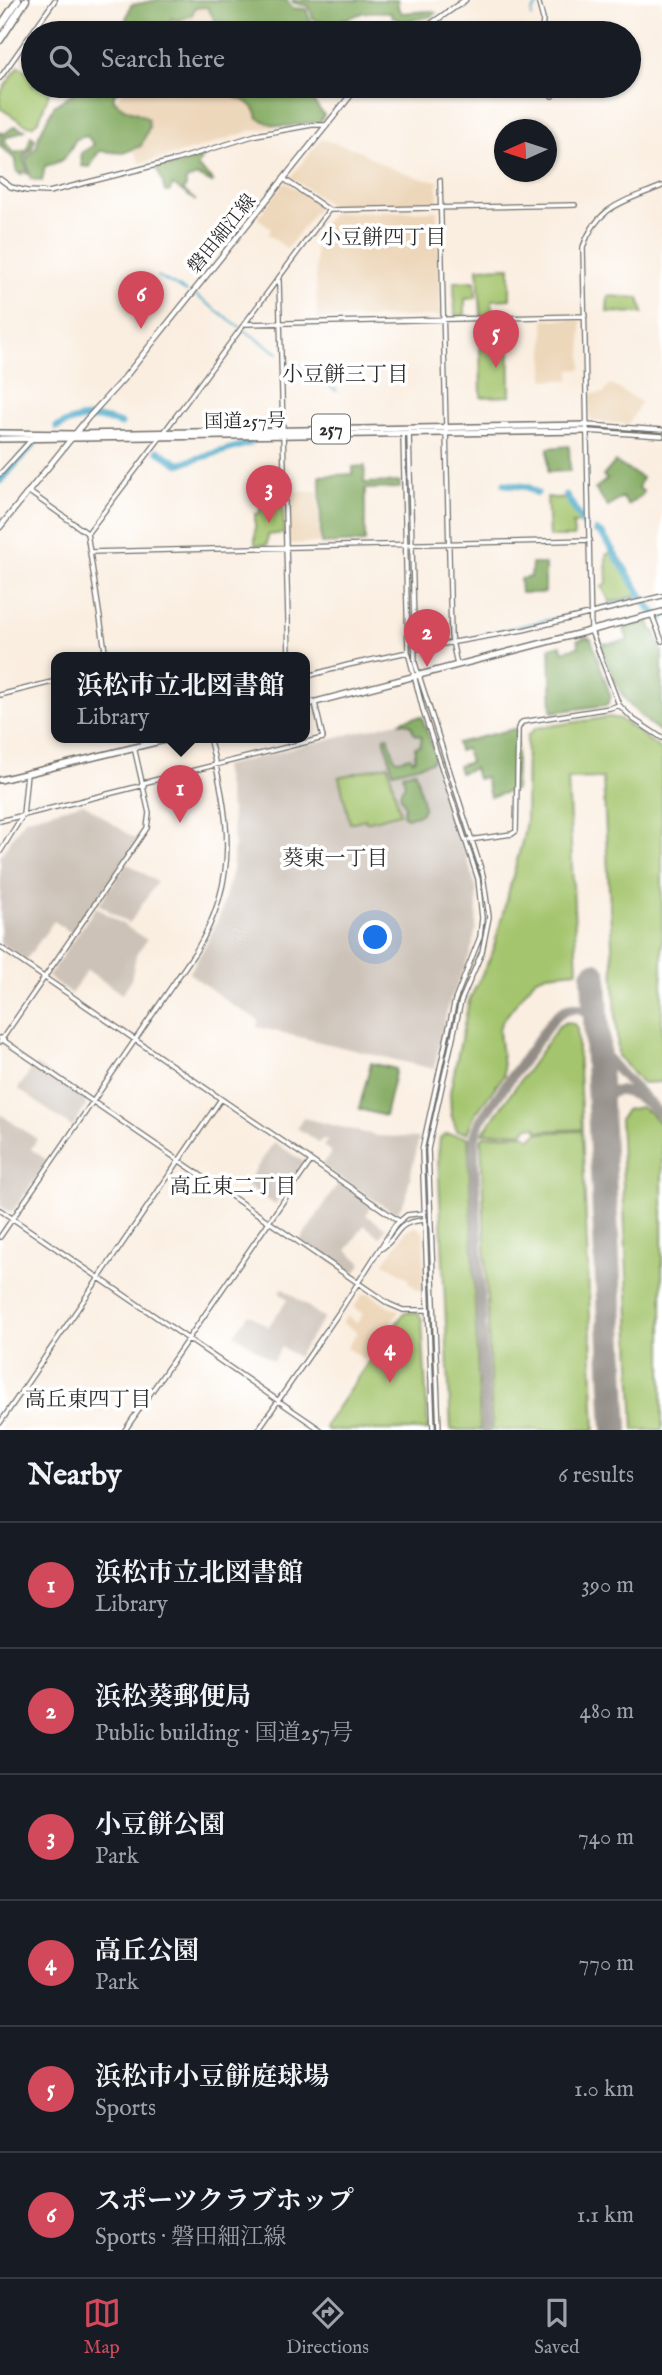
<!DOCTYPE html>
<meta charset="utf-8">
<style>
body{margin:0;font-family:"IM FELL English","Noto Serif JP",serif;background:#242831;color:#f1f3f6}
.compass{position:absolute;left:494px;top:119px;width:63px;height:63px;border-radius:50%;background:#171b24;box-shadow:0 2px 5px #0004;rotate:267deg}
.you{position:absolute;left:376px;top:938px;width:24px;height:24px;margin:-18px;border:5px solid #fff;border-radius:50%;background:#1a73e8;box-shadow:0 0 0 10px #1a73e833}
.badge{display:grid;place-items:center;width:46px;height:46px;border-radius:50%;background:#d1495b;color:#fff;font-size:23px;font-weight:700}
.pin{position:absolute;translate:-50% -58px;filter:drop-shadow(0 2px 4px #0008)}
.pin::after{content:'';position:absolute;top:37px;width:24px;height:21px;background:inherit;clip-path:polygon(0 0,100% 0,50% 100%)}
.popup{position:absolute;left:51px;top:652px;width:259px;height:91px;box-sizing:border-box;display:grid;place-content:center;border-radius:14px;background:#171b24;filter:drop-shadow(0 2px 5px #0005);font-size:23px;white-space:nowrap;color:#9ea1a6}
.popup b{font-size:26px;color:#f1f3f6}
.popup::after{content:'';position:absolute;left:50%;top:100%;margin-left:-14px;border:14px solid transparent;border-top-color:#171b24}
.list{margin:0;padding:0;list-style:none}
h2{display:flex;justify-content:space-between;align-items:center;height:91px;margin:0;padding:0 28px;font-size:30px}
h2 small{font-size:23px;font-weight:400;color:#9ea1a6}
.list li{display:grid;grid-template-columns:46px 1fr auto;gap:21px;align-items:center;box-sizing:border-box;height:126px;padding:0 28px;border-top:2px solid #363941}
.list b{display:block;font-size:26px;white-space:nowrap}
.list p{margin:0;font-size:23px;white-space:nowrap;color:#9ea1a6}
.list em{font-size:23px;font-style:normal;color:#9ea1a6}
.icon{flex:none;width:38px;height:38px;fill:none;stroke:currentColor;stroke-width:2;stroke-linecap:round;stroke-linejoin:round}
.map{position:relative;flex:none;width:662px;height:1430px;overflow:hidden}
.search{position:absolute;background:#171b24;box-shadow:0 2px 5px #0004;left:21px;right:21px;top:21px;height:77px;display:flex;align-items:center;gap:18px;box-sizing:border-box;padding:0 24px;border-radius:38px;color:#9ea1a6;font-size:26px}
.sheet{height:847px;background:#171b24}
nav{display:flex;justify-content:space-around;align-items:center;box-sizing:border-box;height:98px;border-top:2px solid #363941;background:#171b24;font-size:19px;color:#9ea1a6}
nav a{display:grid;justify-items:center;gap:4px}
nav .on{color:#d1495b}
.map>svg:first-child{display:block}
.built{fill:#edd7ba}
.industrial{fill:#ccc2b8}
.green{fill:#a4c56d;stroke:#68784c;stroke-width:2}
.forest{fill:#83aa60;stroke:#576a46;stroke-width:2}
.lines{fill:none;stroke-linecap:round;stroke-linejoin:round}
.stream{stroke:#48a9c7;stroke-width:2}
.river{stroke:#48a9c7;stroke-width:7}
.taxiway{stroke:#928c86;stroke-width:10}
.runway{stroke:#928c86;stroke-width:26}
.tertiary-casing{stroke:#736f6a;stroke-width:6}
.secondary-casing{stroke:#736f6a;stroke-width:7}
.trunk-casing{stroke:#736f6a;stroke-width:8}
.motorway-casing{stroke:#736f6a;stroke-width:9}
.tertiary{stroke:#fff;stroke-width:3.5}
.secondary{stroke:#fff;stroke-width:4.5}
.trunk{stroke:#fff;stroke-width:5}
.motorway{stroke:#fff;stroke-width:6}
.labels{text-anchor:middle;stroke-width:7;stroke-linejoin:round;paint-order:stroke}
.shield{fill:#fff;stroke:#6b6b6b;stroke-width:2}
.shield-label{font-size:18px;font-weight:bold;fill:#2b2b2b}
.street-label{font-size:19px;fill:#2b2b2b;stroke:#fff}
.neighbourhood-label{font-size:21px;fill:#2b2b2b;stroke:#fff}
</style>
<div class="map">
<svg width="662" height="1430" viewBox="0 0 662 1430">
<rect width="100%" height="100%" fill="#fff"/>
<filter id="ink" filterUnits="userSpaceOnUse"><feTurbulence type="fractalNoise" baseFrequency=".0143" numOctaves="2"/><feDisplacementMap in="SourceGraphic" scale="14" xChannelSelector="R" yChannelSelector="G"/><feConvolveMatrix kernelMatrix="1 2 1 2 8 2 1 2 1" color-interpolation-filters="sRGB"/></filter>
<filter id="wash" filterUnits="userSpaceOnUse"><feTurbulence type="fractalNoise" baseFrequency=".00686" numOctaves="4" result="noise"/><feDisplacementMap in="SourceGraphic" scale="28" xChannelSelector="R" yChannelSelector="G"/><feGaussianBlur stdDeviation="1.57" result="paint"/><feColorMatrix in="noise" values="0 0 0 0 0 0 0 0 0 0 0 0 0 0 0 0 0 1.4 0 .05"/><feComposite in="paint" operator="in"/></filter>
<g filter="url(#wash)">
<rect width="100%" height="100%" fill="#faeee0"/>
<path class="built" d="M 178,0 L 261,0 L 279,33 L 171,33 Z
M 128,86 L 305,86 L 311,102 L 325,119 L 322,122 L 294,124 L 251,131 L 193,150 L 140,164 L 112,104 Z
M 321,139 L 358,150 L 384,165 L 420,178 L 438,181 L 438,205 L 332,207 L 291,177 Z
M 285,182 L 320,205 L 287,249 L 268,234 L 271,228 L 257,218 Z
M 437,211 L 441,316 L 317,319 L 315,237 L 332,213 Z
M 544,319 L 581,320 L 582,369 L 570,370 L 570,380 L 544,380 Z
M 610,384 L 641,402 L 629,424 L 593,421 L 590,417 L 590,394 L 604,393 Z
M 317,491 L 319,543 L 288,544 L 286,492 Z
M 413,1227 L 417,1227 L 424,1232 L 423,1294 L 409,1283 L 408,1278 L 384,1263 L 406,1230 Z
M 369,1293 L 391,1308 L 400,1310 L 365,1360 L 347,1348 L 357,1332 L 342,1323 L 347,1316 L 357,1323 L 363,1314 L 354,1307 L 363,1294 Z"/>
<path class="industrial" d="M 421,716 L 448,806 L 466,855 L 476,887 L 477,907 L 476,929 L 470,954 L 448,1006 L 434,1069 L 257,1027 L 258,1020 L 232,1005 L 189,973 L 207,943 L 221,913 L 232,870 L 234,843 L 231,810 L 223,766 Z
M 83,803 L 138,841 L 73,934 L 54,921 L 26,960 L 0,943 L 0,856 L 25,819 Z
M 127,863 L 157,882 L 129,924 L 99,904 Z
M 96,907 L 147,940 L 136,955 L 131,980 L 122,994 L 87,970 L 71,994 L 48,977 Z
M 37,1065 L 85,1099 L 86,1106 L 72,1127 L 18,1089 L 33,1067 Z
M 0,1114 L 37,1139 L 31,1149 L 48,1161 L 13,1211 L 8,1211 L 0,1206 Z
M 303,1118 L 378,1136 L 419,1138 L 405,1200 L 396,1214 L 322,1166 L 331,1152 L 323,1146 L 328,1140 L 322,1139 L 319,1143 L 297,1128 Z
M 274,1142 L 304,1162 L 275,1205 L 245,1185 Z
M 339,1182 L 372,1204 L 366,1215 L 386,1228 L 380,1237 L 364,1225 L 347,1250 L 362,1263 L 354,1275 L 300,1241 Z
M 282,1288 L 324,1318 L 297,1357 L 282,1347 L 273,1361 L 234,1334 L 249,1314 L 268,1327 L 288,1299 L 279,1293 Z"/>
<path class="green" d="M 19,66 L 33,76 L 33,86 L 48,86 L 51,88 L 39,120 L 32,126 L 25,124 L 0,108 L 0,93 Z
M 510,267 L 510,299 L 492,300 L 493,316 L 481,317 L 478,268 Z
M 475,281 L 476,298 L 465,299 L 465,315 L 455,316 L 454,282 Z
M 608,296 L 639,298 L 643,313 L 607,312 Z
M 509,320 L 510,396 L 481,397 L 480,342 L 494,341 L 494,321 Z
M 547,497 L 571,500 L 582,523 L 573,524 L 574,537 L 549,537 Z
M 283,503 L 284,533 L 268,535 L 267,545 L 255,545 L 255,514 L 260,513 L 260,505 Z
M 613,552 L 639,595 L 610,602 L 602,587 L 607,583 L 606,555 Z
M 610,717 L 620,719 L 662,750 L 662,1082 L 641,1083 L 618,1056 L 603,778 L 568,779 L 577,971 L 547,974 L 536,978 L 501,1023 L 499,1031 L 504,1075 L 474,1116 L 467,1133 L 457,1131 L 451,1114 L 450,1092 L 469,1001 L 492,954 L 523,838 L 526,819 L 527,736 L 536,728 Z
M 388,765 L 400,813 L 366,822 L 365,819 L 350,823 L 339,777 Z
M 566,1022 L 576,1025 L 577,1030 L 582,1129 L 538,1131 L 536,1127 L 527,1127 L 524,1132 L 483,1133 L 559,1026 Z
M 640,1107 L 650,1113 L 662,1126 L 662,1430 L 634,1430 L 620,1119 L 626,1110 Z
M 582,1131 L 595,1430 L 492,1430 L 481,1139 L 484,1136 L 524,1134 L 531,1139 L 537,1133 Z
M 447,1134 L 468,1137 L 480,1430 L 451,1430 L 438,1157 L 440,1138 Z
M 405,1312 L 418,1313 L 422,1319 L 428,1430 L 328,1430 L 325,1428 L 327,1423 L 382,1342 Z"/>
<path class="forest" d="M 157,0 L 287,0 L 293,8 L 306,9 L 311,23 L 315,26 L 314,33 L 221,33 L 221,30 L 207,7 L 195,8 L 192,15 L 177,21 L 172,18 L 166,33 L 121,33 L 131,5 Z
M 292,0 L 398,0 L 398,7 L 402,13 L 431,11 L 436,13 L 433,16 L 406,21 L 403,32 L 400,28 L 400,21 L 393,17 L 390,12 C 382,12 370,11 362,13 C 348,18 327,27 313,19 L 309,6 L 294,3 Z
M 83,86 L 122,86 L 114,94 L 114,100 C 124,112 136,110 148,119 L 149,127 L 141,146 L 123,153 L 99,151 L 90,167 L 82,166 L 81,153 L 94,145 L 87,136 L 76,139 C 65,158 68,160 45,166 L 42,181 L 31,179 L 26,159 L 37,147 L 39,135 L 54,106 Z
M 214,86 L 311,86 L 312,100 L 324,115 L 319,123 C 291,120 288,135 258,118 C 254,96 228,99 214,86 Z
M 15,126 L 25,130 L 5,138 L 6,144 L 14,153 L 27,150 L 31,136 L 35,139 L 32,148 L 23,158 L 28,174 L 22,172 L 21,175 L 16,171 L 16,160 L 0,146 L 0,132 L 4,134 Z
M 200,157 L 202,159 L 197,166 L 213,181 L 212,183 L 198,176 L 186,180 L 186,187 L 183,190 L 196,201 L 173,185 L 169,192 L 165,192 L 162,180 L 156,168 L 167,164 L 170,167 Z
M 569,446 L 570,471 L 548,472 L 548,448 Z
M 615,462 L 642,478 L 638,488 L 643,491 L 642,495 L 628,505 L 622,497 L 608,507 L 595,489 L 607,479 L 603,476 Z
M 365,466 L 364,483 L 400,482 L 400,488 L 365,489 L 365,542 L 321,544 L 320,476 L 353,474 L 353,467 Z
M 532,564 L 545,564 L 545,593 L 521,593 L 520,579 L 531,577 Z
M 649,621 L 652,630 L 655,631 L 662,652 L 662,733 C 625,708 614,686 601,644 L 628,641 L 624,628 Z
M 587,637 L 591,639 L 611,697 L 607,705 L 552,712 L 550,648 L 561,645 L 562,651 L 579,647 L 577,640 Z
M 415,717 L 422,717 L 435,755 L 432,762 L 393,772 L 384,737 L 388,736 L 395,759 L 399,760 L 410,757 L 413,761 L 415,759 L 415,747 L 420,746 L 422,737 L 415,734 L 410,724 L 401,723 L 404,720 Z
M 517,728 L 515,790 L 490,797 L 485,777 L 477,779 L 474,768 L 460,773 L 458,766 L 470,762 L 466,749 L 459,751 L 457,743 Z
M 415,771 L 424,807 L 420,814 L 407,818 L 403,814 L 405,805 C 400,797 398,792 405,785 L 403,774 Z
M 371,1063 L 396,1069 L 385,1116 L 359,1109 Z"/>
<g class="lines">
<path class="stream" d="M 532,17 L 532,12 L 537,6 L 535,0
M 158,276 L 187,292
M 195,295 L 240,327
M 244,330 L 278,353
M 296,365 L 337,391
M 597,608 L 643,596
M 483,634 L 587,611"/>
<path class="river" d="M 57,427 C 80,416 97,415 121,424
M 158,451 L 179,464 L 250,443
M 0,481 L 33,445
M 505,484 L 528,487 L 537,493
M 566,495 L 584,524
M 596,531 L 602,534 L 650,609 L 662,619"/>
<path class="taxiway" d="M 601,1113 C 605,1071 646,1099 662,1116
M 486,1430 L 474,1161 L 474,1139 L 480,1121 L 553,1019 C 561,1011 573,1004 583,1010 C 596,1018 595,1038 602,1050 C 613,1069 639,1091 654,1108"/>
<path class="runway" d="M 594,975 L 615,1430"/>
</g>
</g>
<g filter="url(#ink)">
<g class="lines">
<defs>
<path id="tertiary" d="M 538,0 L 543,19 L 542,33
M 0,78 L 55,0
M 551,86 L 552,96
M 0,179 L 11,187 L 27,191 L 49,192 L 176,160 L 256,135 L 312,125 L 325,125
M 440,180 L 451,636 L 457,665
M 662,186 C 624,202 598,205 583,247 L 591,631 L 619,705 L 633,719 L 662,738
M 329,210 L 575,205
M 279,281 L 289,657
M 245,324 L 585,316
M 587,425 L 662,430
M 587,431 L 662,436
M 164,432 L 329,210 L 284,179
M 409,433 L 415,663 L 483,875 L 489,917 L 482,952 L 461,1001 L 428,1149 L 439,1430
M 403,434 L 408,652 L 424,714 L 478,879 L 482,918 L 480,937 L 455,1000 L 422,1150 L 433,1430
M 0,474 L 31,440
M 28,491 L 87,533 L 106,657
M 87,534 L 160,438
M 90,552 L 590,540
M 652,615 L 662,641
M 415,649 L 523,630 L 662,596
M 304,677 L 348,665 L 408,652
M 0,695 L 56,681
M 143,783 L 323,738 L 315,703
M 0,821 L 144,785
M 469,840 L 512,834 L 516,831 L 518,729 L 522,722 L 610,708 L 619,705
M 0,852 L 23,815 L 27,773
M 0,947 L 399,1221
M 0,1038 L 389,1304 L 403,1310 L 428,1310
M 0,1042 L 147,828 L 149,813 L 134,747
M 0,1210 L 321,1430
M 0,1237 L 196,951 C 241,876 229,817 209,737
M 381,1249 C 402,1235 392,1223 424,1220
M 0,1423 L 221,1099
M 125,1430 L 311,1161
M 258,1430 L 340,1311 L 395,1225 L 407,1215 L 424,1213"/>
<path id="secondary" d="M 418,33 L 465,0
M 0,527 L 87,419 L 125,377 L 358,86"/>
<path id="trunk" d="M 0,433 L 76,434 L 587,425
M 0,439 L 587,431
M 304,705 L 662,612
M 0,780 L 177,737"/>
<path id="motorway" d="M 0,27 L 18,0
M 0,40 L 26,0"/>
</defs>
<use href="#tertiary" class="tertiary-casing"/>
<use href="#secondary" class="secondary-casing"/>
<use href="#trunk" class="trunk-casing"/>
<use href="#motorway" class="motorway-casing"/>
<use href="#tertiary" class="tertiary"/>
<use href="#secondary" class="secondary"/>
<use href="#trunk" class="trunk"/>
<use href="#motorway" class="motorway"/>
</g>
</g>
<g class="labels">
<rect class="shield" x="312" y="414.5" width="38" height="29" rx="5"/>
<g class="shield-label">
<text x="331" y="435">257</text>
</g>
<g class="street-label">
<text transform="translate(221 233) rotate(-51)" y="7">磐田細江線</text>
<text transform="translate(245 420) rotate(-1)" y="7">国道257号</text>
</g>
<g class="neighbourhood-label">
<text x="383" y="244">小豆餅四丁目</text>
<text x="345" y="381">小豆餅三丁目</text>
<text x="335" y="865">葵東一丁目</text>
<text x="233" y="1193">高丘東二丁目</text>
<text x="88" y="1406">高丘東四丁目</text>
</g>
</g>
</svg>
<svg class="compass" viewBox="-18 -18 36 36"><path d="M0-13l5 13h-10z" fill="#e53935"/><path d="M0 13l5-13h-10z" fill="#9ea1a6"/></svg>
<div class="you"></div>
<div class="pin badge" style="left:180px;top:823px">1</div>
<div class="popup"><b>浜松市立北図書館</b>Library</div>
<div class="pin badge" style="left:427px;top:667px">2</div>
<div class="pin badge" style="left:269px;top:523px">3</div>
<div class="pin badge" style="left:390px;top:1383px">4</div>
<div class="pin badge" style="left:496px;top:368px">5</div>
<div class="pin badge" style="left:141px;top:329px">6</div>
<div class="search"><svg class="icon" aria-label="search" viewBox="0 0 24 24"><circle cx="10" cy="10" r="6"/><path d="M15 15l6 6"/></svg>Search here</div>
</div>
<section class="sheet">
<h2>Nearby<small>6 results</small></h2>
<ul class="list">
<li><span class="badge">1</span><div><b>浜松市立北図書館</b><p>Library</p></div><em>390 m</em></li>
<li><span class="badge">2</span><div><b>浜松葵郵便局</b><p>Public building · 国道257号</p></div><em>480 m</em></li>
<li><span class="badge">3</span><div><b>小豆餅公園</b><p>Park</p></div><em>740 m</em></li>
<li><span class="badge">4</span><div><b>高丘公園</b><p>Park</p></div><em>770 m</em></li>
<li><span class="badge">5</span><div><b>浜松市小豆餅庭球場</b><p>Sports</p></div><em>1.0 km</em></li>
<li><span class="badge">6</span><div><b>スポーツクラブホップ</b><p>Sports · 磐田細江線</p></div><em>1.1 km</em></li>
</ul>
</section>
<nav>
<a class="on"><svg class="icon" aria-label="map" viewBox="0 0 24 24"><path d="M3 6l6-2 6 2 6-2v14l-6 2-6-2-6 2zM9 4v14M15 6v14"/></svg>Map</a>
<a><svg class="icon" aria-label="directions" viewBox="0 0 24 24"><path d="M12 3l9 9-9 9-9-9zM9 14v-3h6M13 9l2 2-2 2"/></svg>Directions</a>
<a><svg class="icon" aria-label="saved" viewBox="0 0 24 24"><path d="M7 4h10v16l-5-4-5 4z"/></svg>Saved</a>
</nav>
